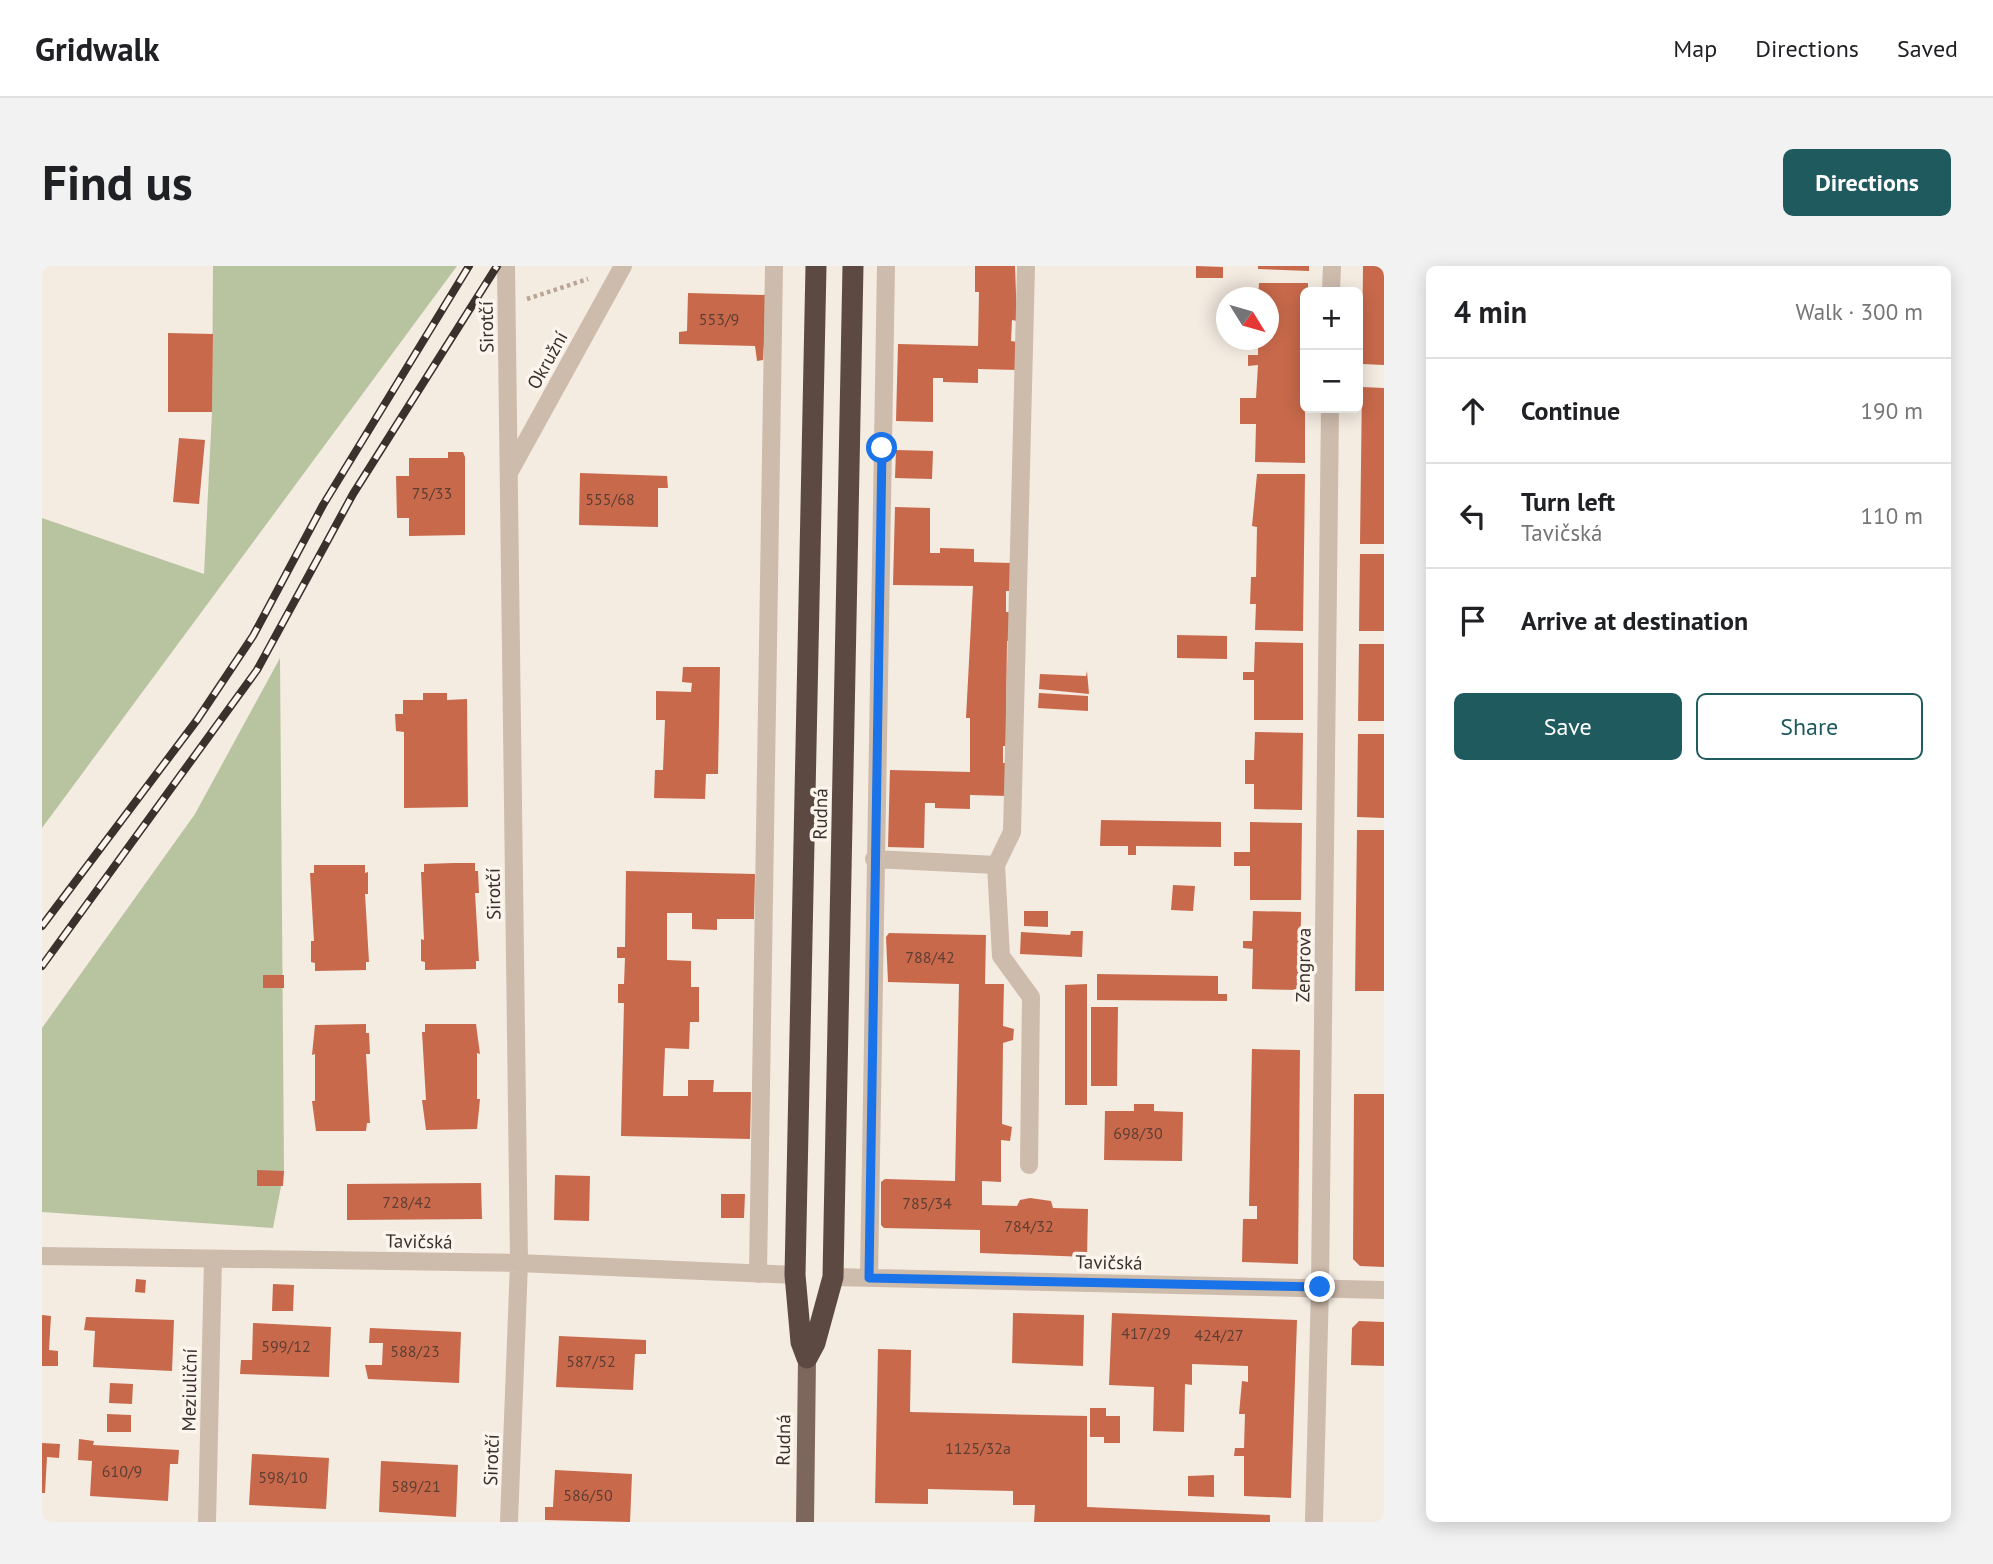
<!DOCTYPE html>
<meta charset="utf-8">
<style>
body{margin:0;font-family:"PT Sans",sans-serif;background:#f2f2f2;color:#202124}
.controls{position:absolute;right:21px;top:21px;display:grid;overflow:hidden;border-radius:10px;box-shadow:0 4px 18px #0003}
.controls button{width:63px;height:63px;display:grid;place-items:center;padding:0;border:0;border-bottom:2px solid #e0e0e0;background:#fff;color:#202124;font:35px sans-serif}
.compass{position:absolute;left:1174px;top:21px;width:63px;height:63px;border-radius:50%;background:#fff;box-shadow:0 4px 18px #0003;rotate:127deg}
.stop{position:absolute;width:21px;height:21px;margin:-16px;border:5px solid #1a73e8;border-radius:50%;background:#fff}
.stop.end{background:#1a73e8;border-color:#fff;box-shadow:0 2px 7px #0008}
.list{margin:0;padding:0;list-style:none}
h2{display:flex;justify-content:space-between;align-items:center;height:91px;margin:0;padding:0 28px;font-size:30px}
h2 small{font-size:23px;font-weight:400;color:#757577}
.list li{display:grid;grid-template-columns:46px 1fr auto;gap:21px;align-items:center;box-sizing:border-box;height:105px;padding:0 28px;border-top:2px solid #e0e0e0}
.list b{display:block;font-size:26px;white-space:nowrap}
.list p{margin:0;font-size:23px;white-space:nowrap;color:#757577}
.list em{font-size:23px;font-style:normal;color:#757577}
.actions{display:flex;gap:14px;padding:21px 28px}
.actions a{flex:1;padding:16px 0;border:2px solid #1f5a5e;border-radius:10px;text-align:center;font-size:24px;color:#1f5a5e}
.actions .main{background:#1f5a5e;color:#fff}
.icon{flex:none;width:38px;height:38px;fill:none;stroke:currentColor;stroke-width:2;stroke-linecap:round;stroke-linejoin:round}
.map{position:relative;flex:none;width:1342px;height:1256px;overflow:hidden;border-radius:10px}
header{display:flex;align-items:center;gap:42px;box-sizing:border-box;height:98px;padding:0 35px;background:#fff;border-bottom:2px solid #e0e0e0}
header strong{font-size:33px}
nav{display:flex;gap:38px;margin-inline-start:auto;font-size:24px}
.intro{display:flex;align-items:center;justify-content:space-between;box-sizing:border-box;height:168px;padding:0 42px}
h1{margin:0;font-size:49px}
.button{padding:18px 32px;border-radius:10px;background:#1f5a5e;color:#fff;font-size:24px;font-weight:700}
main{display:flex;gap:42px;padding:0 42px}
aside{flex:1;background:#fff;border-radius:10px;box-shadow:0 4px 18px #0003}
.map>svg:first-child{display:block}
.green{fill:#b8c4a0}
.building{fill:#c8694b}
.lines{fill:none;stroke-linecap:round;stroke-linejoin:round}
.path{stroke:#b9a596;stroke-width:4.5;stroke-dasharray:3.5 3.5;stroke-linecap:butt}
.minor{stroke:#cdbbac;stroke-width:18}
.major{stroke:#7d675c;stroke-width:18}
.highway{stroke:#5c4a42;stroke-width:21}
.rail-casing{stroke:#3b302b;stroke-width:8}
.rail{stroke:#fbf5ee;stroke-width:5;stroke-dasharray:16;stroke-linecap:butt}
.route{stroke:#1a73e8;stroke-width:9}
.labels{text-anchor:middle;stroke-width:7;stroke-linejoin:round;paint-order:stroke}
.number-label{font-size:16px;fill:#5e3e33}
.street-label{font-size:19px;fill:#3b302b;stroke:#fbf5ee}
</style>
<header>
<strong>Gridwalk</strong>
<nav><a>Map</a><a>Directions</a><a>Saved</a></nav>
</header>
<div class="intro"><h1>Find us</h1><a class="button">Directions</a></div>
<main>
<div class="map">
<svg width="1342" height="1256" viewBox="0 0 1342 1256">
<rect width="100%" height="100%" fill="#f4ebe1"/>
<path class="green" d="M 171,0 L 415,0 L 0,562 L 0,252 L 162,308 L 170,146 Z
M 238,392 L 242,905 L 231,962 L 0,946 L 0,762 L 153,548 Z"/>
<path class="building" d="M 933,0 L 973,0 L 975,55 L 970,54 L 969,75 L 975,76 L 975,104 L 936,103 L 936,117 L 901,116 L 901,112 L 891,112 L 891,156 L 854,155 L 856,78 L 936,80 L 937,26 L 933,26 Z
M 1154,0 L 1181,1 L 1181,12 L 1154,12 Z
M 1216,0 L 1267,0 L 1267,5 L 1216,3 Z
M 1321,0 L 1342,0 L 1342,99 L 1320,98 Z
M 1217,17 L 1266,17 L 1266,26 L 1263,26 L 1263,197 L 1213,196 L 1214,158 L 1198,158 L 1198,132 L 1214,132 L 1216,99 L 1206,100 L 1206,89 L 1216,89 L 1216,74 L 1226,74 L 1226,32 L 1216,32 Z
M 646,27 L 725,29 L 721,94 L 715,95 L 713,80 L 637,78 L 637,66 L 645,65 Z
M 126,67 L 171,68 L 170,146 L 126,146 Z
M 1320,121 L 1342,122 L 1342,278 L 1318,278 Z
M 137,172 L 163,174 L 157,238 L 131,236 Z
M 854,184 L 891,185 L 890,213 L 853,212 Z
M 406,186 L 421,186 L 423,191 L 423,269 L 367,270 L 367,252 L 355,252 L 354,210 L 367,210 L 367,192 L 406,192 Z
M 538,207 L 625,210 L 626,222 L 616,222 L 616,261 L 537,259 Z
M 1215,208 L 1263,208 L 1261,365 L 1213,364 L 1214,338 L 1208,338 L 1209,311 L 1214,311 L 1215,261 L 1210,260 Z
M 853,241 L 888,242 L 888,287 L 898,287 L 898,282 L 932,283 L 932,296 L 970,297 L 970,325 L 964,325 L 964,346 L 970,346 L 969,375 L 965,375 L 964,452 L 968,452 L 967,480 L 961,480 L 961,497 L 967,497 L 966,530 L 928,529 L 928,543 L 893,542 L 893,537 L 883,537 L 882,582 L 846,581 L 848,504 L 928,506 L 928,452 L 924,452 L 931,320 L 851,319 Z
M 1318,288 L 1342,288 L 1342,365 L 1317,365 Z
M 1135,369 L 1185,370 L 1185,393 L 1135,392 Z
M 1213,376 L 1261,377 L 1261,454 L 1212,454 L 1212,414 L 1201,414 L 1201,406 L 1212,406 Z
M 1317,378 L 1342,378 L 1342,455 L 1316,455 Z
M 641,401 L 678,401 L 676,508 L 664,508 L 663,533 L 612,532 L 613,504 L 621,504 L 623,454 L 614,454 L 614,425 L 649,426 L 650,417 L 640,416 Z
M 1045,405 L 1047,428 L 997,423 L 998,408 L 1044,410 Z
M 381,427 L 405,427 L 405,434 L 425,433 L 426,541 L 362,542 L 362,466 L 354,465 L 353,448 L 361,448 L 361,434 L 381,434 Z
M 997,427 L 1046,430 L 1046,445 L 996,442 Z
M 1213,466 L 1261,467 L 1260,544 L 1212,543 L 1212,518 L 1203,518 L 1203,494 L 1212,494 Z
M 1316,468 L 1342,468 L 1342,552 L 1315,551 Z
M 1059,554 L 1179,556 L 1179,581 L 1094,580 L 1094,589 L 1086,589 L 1086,580 L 1058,580 Z
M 1208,556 L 1260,557 L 1259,634 L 1208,634 L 1208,600 L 1192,600 L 1192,586 L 1208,586 Z
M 1315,564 L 1342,564 L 1342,725 L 1313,725 Z
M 412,597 L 433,597 L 433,605 L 436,605 L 437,627 L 433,627 L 437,695 L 434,695 L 434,703 L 383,704 L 383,696 L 379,695 L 379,673 L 382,674 L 379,606 L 382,606 L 382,598 Z
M 272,599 L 323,599 L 323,607 L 326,606 L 326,628 L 323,628 L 327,696 L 324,696 L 324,704 L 273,705 L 273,697 L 269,696 L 269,675 L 272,675 L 268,607 L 272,607 Z
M 584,605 L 713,608 L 712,653 L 675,653 L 675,664 L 650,663 L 650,647 L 625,647 L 625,694 L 649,695 L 649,721 L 657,721 L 657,756 L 648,756 L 647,783 L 623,782 L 621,830 L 646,830 L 646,814 L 672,814 L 671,826 L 709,826 L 708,873 L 579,870 L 582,737 L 576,737 L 576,718 L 582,718 L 583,692 L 575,692 L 575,681 L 583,681 Z
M 1131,619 L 1153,620 L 1151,645 L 1129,644 Z
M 982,645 L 1006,645 L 1006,661 L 982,660 Z
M 1211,645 L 1259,646 L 1258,724 L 1210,723 L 1211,683 L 1201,682 L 1201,675 L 1210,675 Z
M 1029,665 L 1041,665 L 1040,691 L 978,688 L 979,666 L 1028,669 Z
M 847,667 L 944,669 L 943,718 L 962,718 L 961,760 L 972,763 L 971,774 L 961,777 L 960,858 L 970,861 L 968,875 L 959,874 L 959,916 L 940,915 L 940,939 L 975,940 L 978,934 L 988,932 L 1009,935 L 1011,942 L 1046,943 L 1045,991 L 938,987 L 938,964 L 842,962 L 839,959 L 839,916 L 843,913 L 913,915 L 917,718 L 846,716 L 844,671 Z
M 1055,708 L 1176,710 L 1176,728 L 1185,728 L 1185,735 L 1055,734 Z
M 221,709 L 242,709 L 242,722 L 221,722 Z
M 1045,718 L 1045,839 L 1023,839 L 1023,719 Z
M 1049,741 L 1076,741 L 1075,820 L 1049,820 Z
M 324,758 L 324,767 L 327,767 L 328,788 L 324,788 L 328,857 L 325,857 L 324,865 L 274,865 L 270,835 L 273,835 L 273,788 L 270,789 L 273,759 Z
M 383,758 L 434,758 L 438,788 L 435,787 L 435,833 L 438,833 L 435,863 L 384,864 L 380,834 L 384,834 L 380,766 L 383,766 Z
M 1210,783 L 1258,784 L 1256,998 L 1200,996 L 1201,953 L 1215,953 L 1215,940 L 1207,940 Z
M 1312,828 L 1342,828 L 1342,1001 L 1318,1000 L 1311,993 Z
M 1092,838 L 1112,838 L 1112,845 L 1141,846 L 1140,895 L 1062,894 L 1063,845 L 1092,845 Z
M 215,904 L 242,905 L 241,920 L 215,920 Z
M 513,909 L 548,910 L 547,955 L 512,954 Z
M 439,917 L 440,953 L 305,954 L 305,918 Z
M 679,928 L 703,928 L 702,952 L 679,952 Z
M 94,1013 L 104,1014 L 103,1027 L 93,1026 Z
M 231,1018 L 252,1019 L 251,1045 L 230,1045 Z
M 971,1047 L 1042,1049 L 1041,1100 L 970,1097 Z
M 1070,1047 L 1255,1054 L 1249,1232 L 1202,1230 L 1202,1190 L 1192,1190 L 1193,1182 L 1202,1182 L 1203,1148 L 1197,1148 L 1200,1115 L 1206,1116 L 1206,1100 L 1150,1098 L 1150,1119 L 1143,1118 L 1142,1166 L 1111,1165 L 1112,1121 L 1067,1119 Z
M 0,1049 L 9,1050 L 7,1084 L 16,1085 L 16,1100 L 0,1100 Z
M 44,1051 L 132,1054 L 130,1105 L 51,1101 L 53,1065 L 42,1064 Z
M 1317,1055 L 1342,1056 L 1342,1100 L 1309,1099 L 1310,1062 Z
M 211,1057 L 289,1061 L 287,1111 L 198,1108 L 199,1094 L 210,1094 Z
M 328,1062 L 419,1066 L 417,1117 L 326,1113 L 323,1099 L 340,1099 L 341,1077 L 327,1077 Z
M 517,1070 L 604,1074 L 604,1088 L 593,1088 L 591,1124 L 514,1121 Z
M 836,1083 L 869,1084 L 868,1146 L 1045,1150 L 1045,1241 L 1228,1249 L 1228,1256 L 992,1256 L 993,1239 L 971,1239 L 971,1225 L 886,1223 L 886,1238 L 833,1237 Z
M 68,1117 L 91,1118 L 90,1138 L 67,1137 Z
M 1048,1142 L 1064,1142 L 1064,1150 L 1078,1150 L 1078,1177 L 1062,1177 L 1062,1171 L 1048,1171 Z
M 65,1148 L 89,1149 L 89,1166 L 65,1166 Z
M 37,1173 L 52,1175 L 51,1179 L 137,1184 L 136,1198 L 128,1198 L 126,1235 L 48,1230 L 50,1195 L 36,1194 Z
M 0,1177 L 18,1178 L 17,1192 L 5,1191 L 3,1227 L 0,1227 Z
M 210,1188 L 287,1192 L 284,1243 L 207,1239 Z
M 339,1195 L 416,1199 L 414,1251 L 337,1246 Z
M 513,1204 L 590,1208 L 588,1256 L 503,1254 L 503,1241 L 511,1241 Z
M 1172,1209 L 1172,1231 L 1146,1230 L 1146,1210 Z"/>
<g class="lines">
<path class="path" d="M 485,33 L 546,13"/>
<path class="minor" d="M 464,0 L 477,997 L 467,1256
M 1289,26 L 1290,0
M 468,205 L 581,0
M 832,593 L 954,599 L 959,690 L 989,731 L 987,899
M 954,599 L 970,566 L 984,0
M 0,990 L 477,997 L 753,1009
M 716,1008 L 732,0
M 791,1011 L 1342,1024
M 827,1012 L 844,0
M 165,1256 L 171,993
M 1272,1256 L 1278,1021 L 1288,142"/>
<path class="major" d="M 763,1256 L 765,1092"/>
<path class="highway" d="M 765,1092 L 773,1077 L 791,1011 L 811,0
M 765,1092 L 759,1076 L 753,1009 L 774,0"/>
<defs>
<path id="rail" d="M 0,660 L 155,454 L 211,370 L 281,239 L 427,0
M 0,700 L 215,404 L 311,228 L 455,0"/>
</defs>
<use href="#rail" class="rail-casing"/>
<use href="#rail" class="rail"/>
</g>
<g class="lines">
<path class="route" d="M 840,182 L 827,1012 L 1278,1021"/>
</g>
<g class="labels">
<g class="number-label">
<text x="677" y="59">553/9</text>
<text x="390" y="233">75/33</text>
<text x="568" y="239">555/68</text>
<text x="888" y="697">788/42</text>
<text x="1096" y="873">698/30</text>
<text x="365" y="942">728/42</text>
<text x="885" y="943">785/34</text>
<text x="987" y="966">784/32</text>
<text x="1104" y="1073">417/29</text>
<text x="1177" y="1075">424/27</text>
<text x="244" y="1086">599/12</text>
<text x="373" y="1091">588/23</text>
<text x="549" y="1101">587/52</text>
<text x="936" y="1188">1125/32a</text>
<text x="80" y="1211">610/9</text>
<text x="241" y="1217">598/10</text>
<text x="374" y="1226">589/21</text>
<text x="546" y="1235">586/50</text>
</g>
<g class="street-label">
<text transform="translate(444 61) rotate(-91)" y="7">Sirotčí</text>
<text transform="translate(505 94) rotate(-61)" y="7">Okružní</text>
<text transform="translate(778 548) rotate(-89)" y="7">Rudná</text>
<text transform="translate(451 628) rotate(-91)" y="7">Sirotčí</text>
<text transform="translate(1261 699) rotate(-89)" y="7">Zengrova</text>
<text transform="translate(377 975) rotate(1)" y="7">Tavičská</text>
<text transform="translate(1067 996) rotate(1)" y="7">Tavičská</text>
<text transform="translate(147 1124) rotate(-89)" y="7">Meziuliční</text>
<text transform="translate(741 1174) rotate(-89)" y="7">Rudná</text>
<text transform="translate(449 1194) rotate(-88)" y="7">Sirotčí</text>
</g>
</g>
</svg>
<div class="controls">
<button>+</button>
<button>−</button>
</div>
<svg class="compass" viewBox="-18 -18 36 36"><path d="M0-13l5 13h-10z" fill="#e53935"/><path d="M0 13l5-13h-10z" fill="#757577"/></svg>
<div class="stop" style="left:840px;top:182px"></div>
<div class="stop end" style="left:1278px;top:1021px"></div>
</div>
<aside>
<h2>4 min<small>Walk · 300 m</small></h2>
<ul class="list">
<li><svg class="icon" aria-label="ahead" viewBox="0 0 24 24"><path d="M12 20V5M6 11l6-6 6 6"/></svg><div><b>Continue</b></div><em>190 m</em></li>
<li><svg class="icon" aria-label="left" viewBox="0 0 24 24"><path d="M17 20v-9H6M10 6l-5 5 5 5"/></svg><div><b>Turn left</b><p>Tavičská</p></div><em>110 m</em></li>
<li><svg class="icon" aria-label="arrive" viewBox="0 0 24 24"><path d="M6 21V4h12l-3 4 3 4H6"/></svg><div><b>Arrive at destination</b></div></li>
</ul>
<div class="actions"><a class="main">Save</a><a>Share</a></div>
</aside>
</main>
